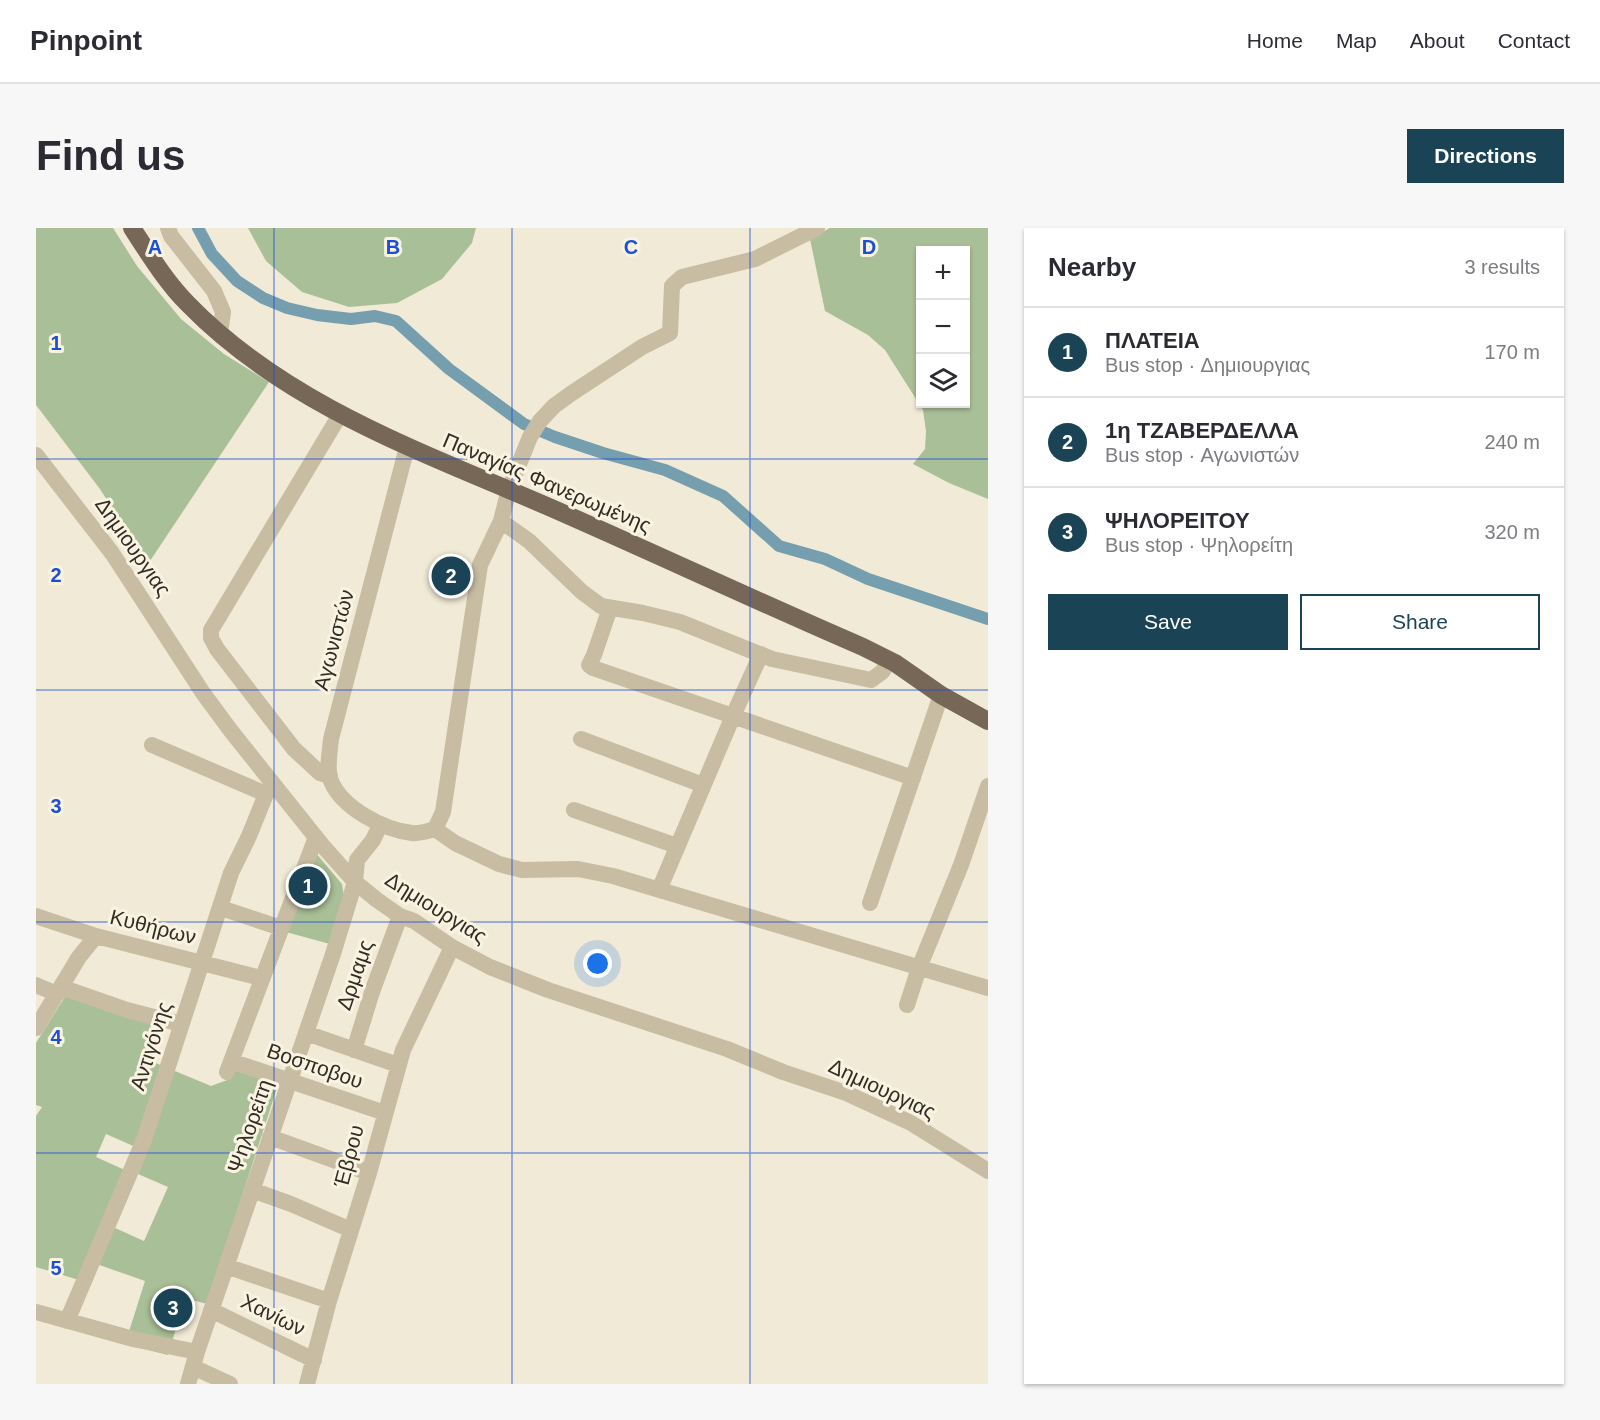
<!DOCTYPE html>
<meta charset="utf-8">
<style>
body{margin:0;font-family:Helvetica,sans-serif;background:#f7f7f7;color:#2b2b33}
.controls{position:absolute;right:18px;top:18px;display:grid;overflow:hidden;border-radius:0px;box-shadow:0 2px 4px #0004}
.controls button{width:54px;height:54px;display:grid;place-items:center;padding:0;border:0;border-bottom:2px solid #e1e1e2;background:#fff;color:#2b2b33;font:30px sans-serif}
.you{position:absolute;left:562px;top:736px;width:21px;height:21px;margin:-15px;border:4px solid #fff;border-radius:50%;background:#1a73e8;box-shadow:0 0 0 9px #1a73e833}
.badge{display:grid;place-items:center;width:39px;height:39px;border-radius:50%;background:#1a4455;color:#fff;font-size:20px;font-weight:700}
.pin{position:absolute;translate:-50% -50%;border:3px solid #fff;box-shadow:0 2px 6px #0006}
.list{margin:0;padding:0;list-style:none}
h2{display:flex;justify-content:space-between;align-items:center;height:78px;margin:0;padding:0 24px;font-size:26px}
h2 small{font-size:20px;font-weight:400;color:#7c7c81}
.list li{display:grid;grid-template-columns:39px 1fr auto;gap:18px;align-items:center;box-sizing:border-box;height:90px;padding:0 24px;border-top:2px solid #e1e1e2}
.list b{display:block;font-size:22px;white-space:nowrap}
.list p{margin:0;font-size:20px;white-space:nowrap;color:#7c7c81}
.list em{font-size:20px;font-style:normal;color:#7c7c81}
.actions{display:flex;gap:12px;padding:18px 24px}
.actions a{flex:1;padding:14px 0;border:2px solid #1a4455;border-radius:0px;text-align:center;font-size:21px;color:#1a4455}
.actions .main{background:#1a4455;color:#fff}
.icon{flex:none;width:33px;height:33px;fill:none;stroke:currentColor;stroke-width:2;stroke-linecap:round;stroke-linejoin:round}
.map{position:relative;flex:none;width:952px;height:1156px;overflow:hidden;border-radius:0px}
header{display:flex;align-items:center;gap:36px;box-sizing:border-box;height:84px;padding:0 30px;background:#fff;border-bottom:2px solid #e1e1e2}
header strong{font-size:28px}
nav{display:flex;gap:33px;margin-inline-start:auto;font-size:21px}
.intro{display:flex;align-items:center;justify-content:space-between;box-sizing:border-box;height:144px;padding:0 36px}
h1{margin:0;font-size:42px}
.button{padding:15px 27px;border-radius:0px;background:#1a4455;color:#fff;font-size:21px;font-weight:700}
main{display:flex;gap:36px;padding:0 36px}
aside{flex:1;background:#fff;border-radius:0px;box-shadow:0 2px 4px #0004}
.map>svg:first-child{display:block}
.green{fill:#a9bf97;fill-rule:evenodd}
.lines{fill:none;stroke-linecap:round;stroke-linejoin:round}
.canal{stroke:#759fae;stroke-width:12}
.minor{stroke:#c8bca3;stroke-width:16}
.major{stroke:#766756;stroke-width:18}
.grid{fill:none;stroke:#1d4ed8;stroke-width:1.5;stroke-opacity:0.55}
.labels{text-anchor:middle;stroke-width:6;stroke-linejoin:round;paint-order:stroke}
.street-label{font-size:21px;fill:#332c25;stroke:#f9f3e2}
.grid-label{font-size:20px;text-anchor:middle;font-weight:bold;fill:#1d4ed8;stroke:#f9f3e2;stroke-width:6;stroke-linejoin:round;paint-order:stroke}
</style>
<header>
<strong>Pinpoint</strong>
<nav><a>Home</a><a>Map</a><a>About</a><a>Contact</a></nav>
</header>
<div class="intro"><h1>Find us</h1><a class="button">Directions</a></div>
<main>
<div class="map">
<svg width="952" height="1156" viewBox="0 0 952 1156">
<rect width="100%" height="100%" fill="#f1ead6"/>
<path class="green" d="M 0,0 L 77,0 L 101,38 L 145,91 L 188,126 L 233,154 L 112,336 L 64,261 L 0,177 Z
M 212,0 L 440,0 L 436,15 L 406,51 L 361,75 L 313,79 L 266,64 L 230,33 Z
M 794,0 L 952,0 L 952,271 L 913,255 L 877,236 L 889,221 L 890,203 L 887,182 L 849,122 L 832,107 L 789,83 L 774,11 ZM 885,22 L 930,22 L 930,176 L 885,176 Z
M 279,624 L 306,656 L 308,669 L 294,716 L 250,704 Z
M 30,767 L 117,794 L 110,831 L 175,858 L 194,851 L 197,840 L 242,857 L 171,1076 L 149,1070 L 132,1127 L 89,1116 L 109,1053 L 52,1033 L 43,1052 L 0,1039 L 0,888 L 6,879 L 0,877 L 0,815 ZM 70,906 L 111,924 L 102,946 L 132,959 L 108,1013 L 68,995 L 91,943 L 60,929 Z"/>
<g class="lines">
<path class="canal" d="M 162,0 L 176,26 L 201,53 L 227,70 L 251,80 L 281,87 L 315,91 L 339,88 L 360,93 L 413,141 L 488,196 L 519,209 L 567,225 L 629,242 L 687,268 L 743,318 L 789,331 L 832,351 L 952,391"/>
<path class="minor" d="M 132,0 L 135,8 L 178,63 L 187,84 L 184,105
M 371,219 L 295,511 C 294,523 290,541 295,553 C 306,580 348,602 376,605 C 383,606 392,603 399,601 L 407,584 L 444,337 L 465,293 L 473,261 L 494,209 L 504,193 L 518,178 L 536,165 L 606,119 L 634,105 L 636,58 L 646,49 L 719,31 L 781,0
M 0,227 L 76,325 L 167,465 L 195,503 L 286,617 L 319,654 L 341,672 L 364,688 L 378,693 L 416,719 L 454,739 L 512,762 L 691,821 L 747,844 L 810,865 L 875,895 L 952,943
M 465,293 L 493,313 L 546,364 L 565,378 L 607,385 L 644,394 L 736,431 L 835,452 L 846,444 L 854,432
M 574,380 L 558,427 L 553,437 L 557,440 L 877,550
M 545,511 L 667,557
M 116,517 L 230,566
M 294,548 L 284,545 L 258,521 L 181,421 L 175,410 L 175,402 L 305,185
M 538,582 L 641,618
M 399,601 L 419,615 L 463,636 L 486,642 L 542,641 L 577,648 L 952,760
M 623,662 L 697,488 L 725,426
M 834,675 L 905,467
M 185,680 L 245,700
M 0,688 L 60,708 L 225,750
M 0,757 L 21,766
M 25,759 L 91,782 L 145,796
M 871,777 L 883,740 L 925,637 L 952,558
M 0,800 L 43,729 L 60,708
M 270,805 L 362,837
M 318,822 L 336,764 L 364,688
M 195,833 L 349,885
M 191,844 L 280,609
M 234,909 L 333,945
M 216,962 L 255,976 L 315,1002
M 190,1038 L 293,1073
M 175,1082 L 278,1132
M 0,1084 L 97,1111 L 161,1124
M 31,1093 L 108,912 L 195,645 L 213,608 L 230,566 L 237,556
M 157,1139 L 194,1156
M 152,1156 L 161,1124 L 297,726 L 319,654 L 321,632 L 337,612 L 344,597
M 271,1156 L 293,1073 L 333,945 L 367,822 L 416,719"/>
<path class="major" d="M 96,0 C 113,26 130,54 152,76 C 254,181 398,228 529,286 C 629,330 727,376 827,419 L 859,435 L 905,467 L 952,493"/>
</g>
<path class="grid" d="M 238,0 L 238,1156M 476,0 L 476,1156M 714,0 L 714,1156M 0,231 L 952,231M 0,462 L 952,462M 0,694 L 952,694M 0,925 L 952,925"/>
<g class="labels">
<g class="street-label">
<text transform="translate(511 255) rotate(23)" y="7">Παναγίας Φανερωμένης</text>
<text transform="translate(97 319) rotate(55)" y="7">Δημιουργιας</text>
<text transform="translate(298 412) rotate(-75)" y="7">Αγωνιστών</text>
<text transform="translate(400 680) rotate(32)" y="7">Δημιουργιας</text>
<text transform="translate(117 699) rotate(14)" y="7">Κυθήρων</text>
<text transform="translate(319 747) rotate(-71)" y="7">Δρμαμς</text>
<text transform="translate(115 818) rotate(-72)" y="7">Αντιγόνης</text>
<text transform="translate(279 838) rotate(19)" y="7">Βοσποβου</text>
<text transform="translate(846 861) rotate(25)" y="7">Δημιουργιας</text>
<text transform="translate(214 898) rotate(-71)" y="7">Ψηλορείτη</text>
<text transform="translate(313 928) rotate(-75)" y="7">Έβρου</text>
<text transform="translate(237 1087) rotate(26)" y="7">Χανίων</text>
</g>
</g>
<g class="grid-label">
<text x="119" y="26">A</text>
<text x="357" y="26">B</text>
<text x="595" y="26">C</text>
<text x="833" y="26">D</text>
<text x="20" y="122">1</text>
<text x="20" y="354">2</text>
<text x="20" y="585">3</text>
<text x="20" y="816">4</text>
<text x="20" y="1047">5</text>
</g>
</svg>
<div class="controls">
<button>+</button>
<button>−</button>
<button><svg class="icon" aria-label="layers" viewBox="0 0 24 24"><path d="M12 4l9 5-9 5-9-5zM3 14l9 5 9-5"/></svg></button>
</div>
<div class="you"></div>
<div class="pin badge" style="left:272px;top:658px">1</div>
<div class="pin badge" style="left:415px;top:348px">2</div>
<div class="pin badge" style="left:137px;top:1080px">3</div>
</div>
<aside>
<h2>Nearby<small>3 results</small></h2>
<ul class="list">
<li><span class="badge">1</span><div><b>ΠΛΑΤΕΙΑ</b><p>Bus stop · Δημιουργιας</p></div><em>170 m</em></li>
<li><span class="badge">2</span><div><b>1η ΤΖΑΒΕΡΔΕΛΛΑ</b><p>Bus stop · Αγωνιστών</p></div><em>240 m</em></li>
<li><span class="badge">3</span><div><b>ΨΗΛΟΡΕΙΤΟΥ</b><p>Bus stop · Ψηλορείτη</p></div><em>320 m</em></li>
</ul>
<div class="actions"><a class="main">Save</a><a>Share</a></div>
</aside>
</main>
